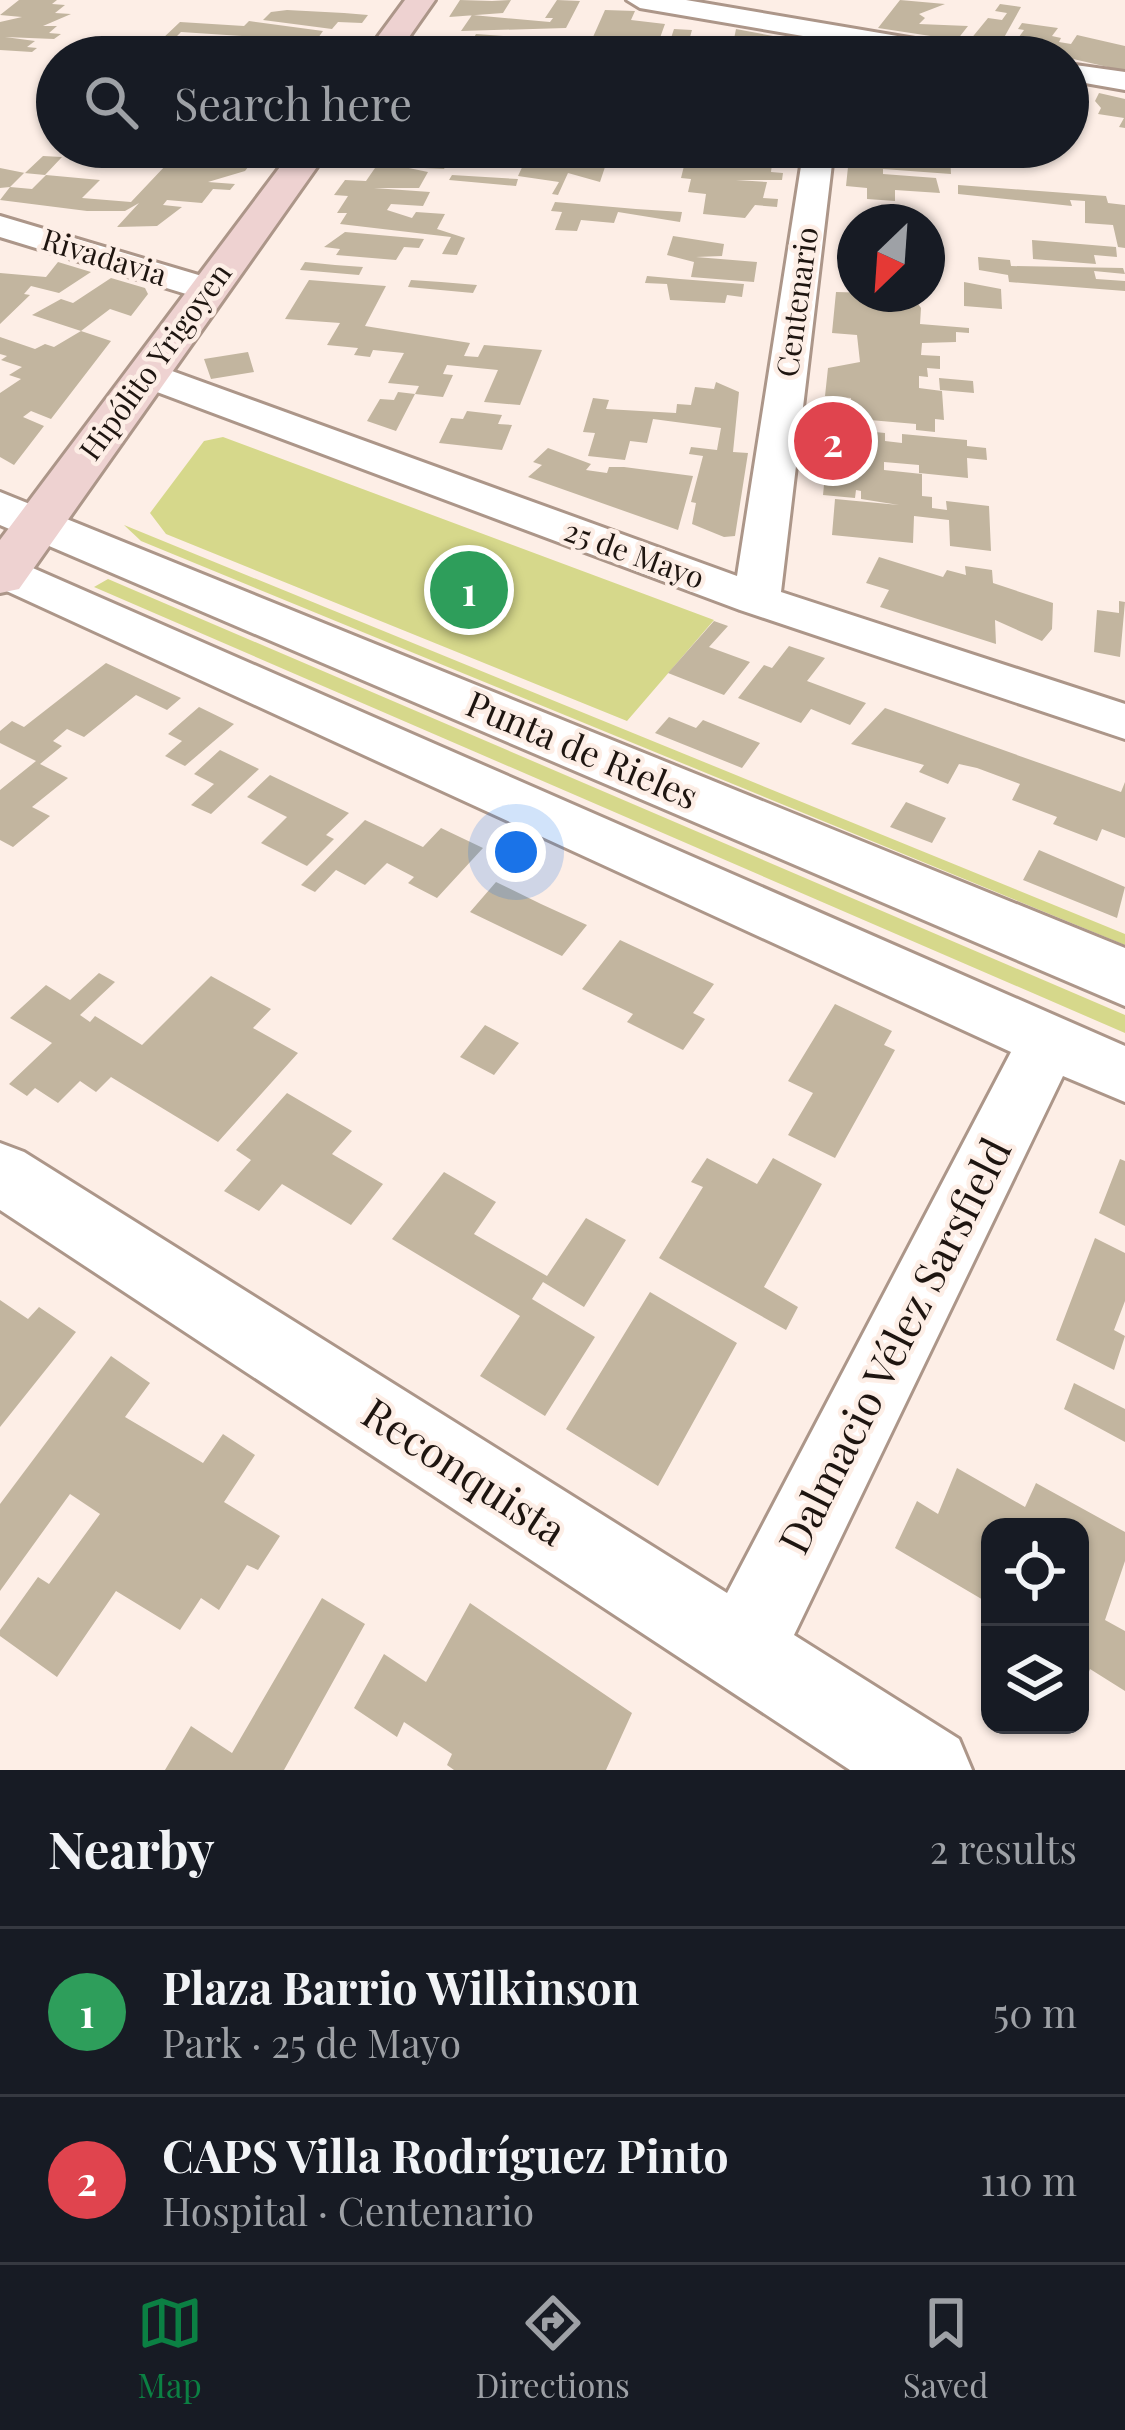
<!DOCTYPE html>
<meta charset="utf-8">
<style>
body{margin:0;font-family:"Playfair Display",serif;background:#242831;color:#f1f3f6}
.controls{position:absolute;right:36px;bottom:36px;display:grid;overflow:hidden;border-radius:24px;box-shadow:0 3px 9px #0004}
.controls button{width:108px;height:108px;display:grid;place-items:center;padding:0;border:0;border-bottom:3px solid #363941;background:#171b24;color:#f1f3f6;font:60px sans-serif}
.compass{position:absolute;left:837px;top:204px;width:108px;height:108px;border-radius:50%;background:#171b24;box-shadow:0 3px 9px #0004;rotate:205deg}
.you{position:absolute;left:516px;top:852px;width:42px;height:42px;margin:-30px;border:9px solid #fff;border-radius:50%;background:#1a73e8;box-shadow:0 0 0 18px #1a73e833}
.badge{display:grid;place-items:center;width:78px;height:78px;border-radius:50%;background:#0b8043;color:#fff;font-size:39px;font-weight:700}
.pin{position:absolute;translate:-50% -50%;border:6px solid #fff;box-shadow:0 3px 12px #0006}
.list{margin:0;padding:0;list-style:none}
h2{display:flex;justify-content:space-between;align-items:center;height:156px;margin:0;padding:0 48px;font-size:51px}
h2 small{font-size:39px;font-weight:400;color:#9ea1a6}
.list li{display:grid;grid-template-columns:78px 1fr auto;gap:36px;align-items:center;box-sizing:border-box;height:168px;padding:0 48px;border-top:3px solid #363941}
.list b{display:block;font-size:45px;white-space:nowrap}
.list p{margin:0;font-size:39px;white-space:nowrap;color:#9ea1a6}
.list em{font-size:39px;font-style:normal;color:#9ea1a6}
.icon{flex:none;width:66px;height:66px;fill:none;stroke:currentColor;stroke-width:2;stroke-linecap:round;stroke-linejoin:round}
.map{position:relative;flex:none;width:1125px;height:1770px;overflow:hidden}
.search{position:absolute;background:#171b24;box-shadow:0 3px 9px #0004;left:36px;right:36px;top:36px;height:132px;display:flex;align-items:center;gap:30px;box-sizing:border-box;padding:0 42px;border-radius:66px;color:#9ea1a6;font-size:45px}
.sheet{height:492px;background:#171b24}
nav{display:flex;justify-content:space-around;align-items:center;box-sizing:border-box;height:168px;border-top:3px solid #363941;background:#171b24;font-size:33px;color:#9ea1a6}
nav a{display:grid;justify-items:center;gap:6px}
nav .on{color:#0b8043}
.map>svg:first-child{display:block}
.green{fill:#d6d88b}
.building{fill:#c2b59f}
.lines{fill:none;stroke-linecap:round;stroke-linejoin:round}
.minor-casing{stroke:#ac9689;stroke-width:6}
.tertiary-casing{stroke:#ac9689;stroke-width:6}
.secondary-casing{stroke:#ac9689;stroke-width:6}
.minor{fill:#fff;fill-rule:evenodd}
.tertiary{fill:#fff;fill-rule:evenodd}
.secondary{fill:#eed2d1;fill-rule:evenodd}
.labels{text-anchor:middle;stroke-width:9;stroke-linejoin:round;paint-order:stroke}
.far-street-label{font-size:30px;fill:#1e1510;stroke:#fdeee6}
.street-label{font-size:36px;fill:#1e1510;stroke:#fdeee6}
.near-street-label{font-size:42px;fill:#1e1510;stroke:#fdeee6}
</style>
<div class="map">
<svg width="1125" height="1770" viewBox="0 0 1125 1770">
<rect width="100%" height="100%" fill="#fdeee6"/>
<path class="green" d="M 223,437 L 714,620 L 627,721 L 166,534 L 150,513 L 204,441 Z
M 124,525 L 1125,934 L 1125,945 L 141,541 Z
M 108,579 L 1125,1015 L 1125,1033 L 94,587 Z"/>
<path class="building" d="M 19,0 L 57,0 L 52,4 L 65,5 L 55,13 L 71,14 L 43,26 L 57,26 L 49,33 L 61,34 L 54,39 L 5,37 L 35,41 L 27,47 L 37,48 L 32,52 L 0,50 L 0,22 L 22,17 L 0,15 Z
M 460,0 L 492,1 L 511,0 L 503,13 L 449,17 Z
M 557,0 L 580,1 L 566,28 L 461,31 L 472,15 L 550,22 L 553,18 L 545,18 Z
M 900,0 L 945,4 L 919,14 L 925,18 L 919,24 L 968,26 L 957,40 L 878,28 Z
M 1000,4 L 1021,7 L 1001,43 L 970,40 L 988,18 L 1002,20 L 1007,13 L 995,11 Z
M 287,10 L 344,13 L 368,15 L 362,23 L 338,22 L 332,29 L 263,20 L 271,12 Z
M 605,10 L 635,11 L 631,20 L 665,24 L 657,46 L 632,45 L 635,37 L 593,37 Z
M 249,21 L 323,31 L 318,38 L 327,41 L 302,46 L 311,51 L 237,46 L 242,36 L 181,32 L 172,41 L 161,40 L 180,22 L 244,26 Z
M 1022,23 L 1058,28 L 1052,36 L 1061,38 L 1059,42 L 1071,44 L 1077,35 L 1125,46 L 1125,71 L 1013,45 L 1024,30 L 1018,29 Z
M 674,29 L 692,30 L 690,37 L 734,39 L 736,29 L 784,38 L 781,49 L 805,50 L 804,57 L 754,53 L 735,57 L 731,49 L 670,41 Z
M 476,34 L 559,40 L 551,57 L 423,57 L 435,38 L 472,41 Z
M 154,48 L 215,52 L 237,53 L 144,57 Z
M 1099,93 L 1125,99 L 1125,128 L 1119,127 L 1124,118 L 1098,114 L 1101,108 L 1095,101 Z
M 363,147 L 437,147 L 435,154 L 439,147 L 506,150 L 502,159 L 452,155 L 444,169 L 404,167 L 428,172 L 419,188 L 374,188 L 430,192 L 423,206 L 391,204 L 387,210 L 412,218 L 416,212 L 445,214 L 437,229 L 465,238 L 457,255 L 442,254 L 451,237 L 340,224 L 347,213 L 337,213 L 348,196 L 334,195 L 345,180 L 366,181 L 375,168 L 368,167 L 375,156 L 358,155 Z
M 700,147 L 773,147 L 771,160 L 724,157 L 725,152 Z
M 868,147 L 950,156 L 951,174 L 883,169 L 883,174 L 936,178 L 940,193 L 895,190 L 895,201 L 867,199 L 867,188 L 846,186 L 848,167 L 888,162 L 891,152 Z
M 650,151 L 772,164 L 771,172 L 783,173 L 782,180 L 736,180 L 767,182 L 763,198 L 778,199 L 777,207 L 755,205 L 745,218 L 703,214 L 706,194 L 688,192 L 691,179 L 681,178 L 685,162 L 647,159 Z
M 43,156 L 62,157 L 45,175 L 24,173 L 10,187 L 0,188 L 0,168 L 25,173 Z
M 196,156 L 255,158 L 245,171 L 208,182 L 235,184 L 230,190 L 213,189 L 202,203 L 167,200 L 163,205 L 182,207 L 157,226 L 117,227 L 139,203 L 125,211 L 87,211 L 0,200 L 10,187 L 32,189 L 46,175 L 100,180 L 82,198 L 131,202 L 166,165 L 187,167 Z
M 525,161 L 590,166 L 605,167 L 600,182 L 568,173 L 558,195 L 552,194 L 559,182 L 518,176 Z
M 452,175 L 518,179 L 516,186 L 449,180 Z
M 958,185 L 1106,196 L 1108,203 L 1125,205 L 1125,248 L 1118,247 L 1113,225 L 1085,223 L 1085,201 L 1070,200 L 1072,206 L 958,194 Z
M 555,202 L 636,209 L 682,212 L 680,222 L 618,212 L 614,223 L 581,220 L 577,231 L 555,230 L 562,212 L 551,211 Z
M 345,232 L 424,239 L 419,248 L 404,247 L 396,260 L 336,255 L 340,249 L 324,247 Z
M 673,236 L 724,244 L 722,256 L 696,257 L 757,262 L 754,282 L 691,277 L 694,262 L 667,255 Z
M 1032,240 L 1116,247 L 1117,257 L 1094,255 L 1096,264 L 1033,259 Z
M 978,257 L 1010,260 L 1011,266 L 1123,268 L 1125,274 L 1094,271 L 1096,279 L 1125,281 L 1125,291 L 1009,282 L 1008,275 L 979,270 Z
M 58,262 L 91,272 L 59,293 L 31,286 L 24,294 L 30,295 L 0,324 L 0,273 L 46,277 Z
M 305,262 L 335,265 L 363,267 L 359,275 L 300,270 Z
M 647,276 L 680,279 L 744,284 L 742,297 L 727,295 L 725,303 L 688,301 L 670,300 L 667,284 L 645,283 Z
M 111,278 L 145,288 L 148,294 L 131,316 L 110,309 L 81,331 L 32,315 L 61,299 L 73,303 Z
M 309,280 L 386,286 L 365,326 L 470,343 L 464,356 L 478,357 L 484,345 L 542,350 L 520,405 L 484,402 L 498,370 L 447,365 L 443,374 L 453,375 L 443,397 L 415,394 L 419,386 L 388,383 L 404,353 L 373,350 L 370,357 L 354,355 L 358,348 L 327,345 L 340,323 L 285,319 Z
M 411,280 L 441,282 L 477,285 L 473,293 L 408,287 Z
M 964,282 L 1001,289 L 1002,309 L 964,306 Z
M 836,292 L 911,294 L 921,308 L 920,324 L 969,328 L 969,333 L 956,332 L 956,342 L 922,343 L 921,355 L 940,356 L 940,369 L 927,368 L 928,377 L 919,376 L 919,388 L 942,391 L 944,420 L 935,419 L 935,432 L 916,430 L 916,424 L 858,419 L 859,409 L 850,408 L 851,398 L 825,396 L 828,368 L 860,362 L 857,335 L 832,333 Z
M 81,331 L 111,341 L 51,419 L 31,411 L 23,417 L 44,426 L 14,465 L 0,457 L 0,393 L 21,379 L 9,375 L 22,367 L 1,360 L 7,356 L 0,354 L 0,337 L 35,349 L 45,344 L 54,347 Z
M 248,352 L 254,372 L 211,379 L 204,359 Z
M 939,378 L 973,381 L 974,393 L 940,390 Z
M 716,382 L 739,392 L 733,452 L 748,453 L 735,536 L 724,537 L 692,524 L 696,503 L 691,502 L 703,456 L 689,454 L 691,447 L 717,450 L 721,428 L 653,419 L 647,443 L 630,441 L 625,460 L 588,456 L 595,433 L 583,432 L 593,398 L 609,400 L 606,409 L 676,413 L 677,404 L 691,405 L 695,387 L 714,389 Z
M 398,392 L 415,394 L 396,431 L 367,421 L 380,399 L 394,400 Z
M 467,411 L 502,415 L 498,424 L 512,425 L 502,450 L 439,443 L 451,418 L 463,419 Z
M 845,429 L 885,433 L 885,441 L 902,443 L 902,434 L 967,440 L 967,446 L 986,448 L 987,460 L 967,458 L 968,478 L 919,473 L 919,465 L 884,462 L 884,470 L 922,474 L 922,496 L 932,497 L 932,508 L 947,510 L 946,501 L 989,506 L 991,551 L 950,546 L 949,520 L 914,516 L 913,543 L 832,535 L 835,499 L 899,505 L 861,499 L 861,491 L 856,490 L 855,498 L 823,495 L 826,464 L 854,467 L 854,455 L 845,454 L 845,447 L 825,446 L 826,435 L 844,437 Z
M 548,448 L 591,464 L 586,470 L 607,473 L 609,467 L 624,467 L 693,476 L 678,530 L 528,477 L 542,465 L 533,462 Z
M 879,557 L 943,577 L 947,570 L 966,575 L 965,566 L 992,570 L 993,583 L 1053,603 L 1052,629 L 1042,641 L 995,620 L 996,644 L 880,607 L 889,590 L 866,583 Z
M 1119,601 L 1125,602 L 1120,657 L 1094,652 L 1097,610 L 1119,613 Z
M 714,621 L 728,626 L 709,647 L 750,662 L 724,695 L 668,673 Z
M 789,646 L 825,658 L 807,681 L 866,703 L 850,725 L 811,709 L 801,723 L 738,698 L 764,665 L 772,668 Z
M 106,663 L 181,698 L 167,710 L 136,695 L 84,737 L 67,729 L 53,741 L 62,746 L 40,764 L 68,778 L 32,807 L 50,816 L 13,847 L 0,840 L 0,790 L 36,761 L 0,743 L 0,731 L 12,721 L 24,727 Z
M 199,707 L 234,724 L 185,766 L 165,756 L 182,741 L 168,734 Z
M 885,708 L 1121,792 L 1125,782 L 1125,838 L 1102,829 L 1097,841 L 1053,824 L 1057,817 L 1012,800 L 1020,784 L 977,768 L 959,764 L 948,784 L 919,772 L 924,765 L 851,744 Z
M 669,717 L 696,728 L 703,720 L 760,743 L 742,768 L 655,733 Z
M 220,750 L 259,769 L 211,814 L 191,805 L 214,784 L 194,774 Z
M 270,775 L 349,813 L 326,835 L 334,839 L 307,866 L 261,843 L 287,817 L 247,797 Z
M 906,802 L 946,818 L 932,843 L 890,827 Z
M 365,820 L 423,847 L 441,828 L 483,848 L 437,898 L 408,883 L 414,877 L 387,863 L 365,885 L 336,870 L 315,892 L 301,885 Z
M 1039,850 L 1125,887 L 1117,918 L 1023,880 Z
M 496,882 L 541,904 L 587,925 L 562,956 L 470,912 Z
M 620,940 L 714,984 L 693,1013 L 705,1019 L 683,1050 L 627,1022 L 633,1014 L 582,989 Z
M 99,973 L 115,982 L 80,1015 L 90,1022 L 95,1016 L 142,1045 L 211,976 L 271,1009 L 253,1028 L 298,1053 L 218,1142 L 111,1077 L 96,1092 L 80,1081 L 58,1103 L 35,1088 L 27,1096 L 9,1084 L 52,1043 L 10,1018 L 46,985 L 70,1000 Z
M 835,1004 L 892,1031 L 884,1045 L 895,1050 L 835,1158 L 788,1135 L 813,1093 L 788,1081 Z
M 485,1025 L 519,1043 L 494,1075 L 460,1057 Z
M 287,1093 L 352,1131 L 332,1154 L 383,1184 L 351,1225 L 282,1184 L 259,1211 L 224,1191 L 251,1160 L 236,1150 Z
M 707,1158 L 757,1184 L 773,1158 L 822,1184 L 764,1287 L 798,1307 L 786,1330 L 659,1258 L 703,1187 L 691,1182 Z
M 1120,1159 L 1125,1161 L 1125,1226 L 1099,1213 Z
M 444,1172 L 496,1202 L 474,1234 L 547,1276 L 586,1218 L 626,1240 L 584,1307 L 543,1282 L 532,1299 L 595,1337 L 545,1416 L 480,1376 L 520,1316 L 392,1239 Z
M 1095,1238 L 1125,1253 L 1125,1301 L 1114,1330 L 1125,1336 L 1114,1370 L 1056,1340 Z
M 650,1292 L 737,1343 L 658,1486 L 566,1429 Z
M 0,1300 L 28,1319 L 39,1307 L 76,1332 L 0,1427 Z
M 111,1356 L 150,1383 L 125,1417 L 203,1463 L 223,1434 L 255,1455 L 224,1502 L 280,1536 L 258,1570 L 247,1565 L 219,1610 L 201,1598 L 180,1630 L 116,1591 L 57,1677 L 0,1636 L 0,1630 L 38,1577 L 49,1584 L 100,1514 L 70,1494 L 0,1591 L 0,1504 Z
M 1074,1383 L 1125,1409 L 1125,1442 L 1064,1409 Z
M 957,1468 L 1025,1507 L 1036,1483 L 1125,1532 L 1125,1561 L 1105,1620 L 1125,1631 L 1125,1691 L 1090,1669 L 1087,1677 L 1080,1672 L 1080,1527 L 990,1527 L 990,1604 L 895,1548 L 917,1501 L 938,1514 Z
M 322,1598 L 365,1624 L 284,1770 L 165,1770 L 191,1726 L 232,1753 Z
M 470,1603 L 632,1713 L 606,1770 L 454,1770 L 447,1765 L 452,1754 L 404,1722 L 397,1737 L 354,1708 L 384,1654 L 426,1682 Z"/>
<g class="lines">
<defs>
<path id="minor" d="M 627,0 L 686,0 L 974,49 L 988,57 L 926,57 L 640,8 Z
M 1068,64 L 1125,72 L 1125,90 L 1068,80 Z
M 804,147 L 834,147 L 781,592 L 1125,704 L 1125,739 L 740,610 L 133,383 L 127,375 L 133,367 L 161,367 L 737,576 Z
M 0,216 L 222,282 L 227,290 L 209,301 L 0,237 Z
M 0,559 L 19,562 L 1125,1046 L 1125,1102 L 1063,1076 L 794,1635 L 959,1739 L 972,1770 L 850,1770 L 0,1210 L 0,1143 L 24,1152 L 727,1593 L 1011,1052 L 0,588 Z"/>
<path id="tertiary" d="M 0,492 L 1125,948 L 1125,1006 L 0,525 Z"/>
<path id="secondary" d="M 405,0 L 435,0 L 395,57 L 363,57 Z
M 295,147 L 331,147 L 19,589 L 0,593 L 0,540 Z"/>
</defs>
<use href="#minor" class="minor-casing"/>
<use href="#tertiary" class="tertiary-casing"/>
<use href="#secondary" class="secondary-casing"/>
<use href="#minor" class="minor"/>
<use href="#tertiary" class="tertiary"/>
<use href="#secondary" class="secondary"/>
</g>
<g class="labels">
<g class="far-street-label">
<text transform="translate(104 258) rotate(17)" y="10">Rivadavia</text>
<text transform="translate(798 302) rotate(-82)" y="10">Centenario</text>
<text transform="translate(156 362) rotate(-54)" y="10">Hipólito Yrigoyen</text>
<text transform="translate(634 555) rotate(20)" y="10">25 de Mayo</text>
</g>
<g class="street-label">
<text transform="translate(582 750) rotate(23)" y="13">Punta de Rieles</text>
</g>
<g class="near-street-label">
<text transform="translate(895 1346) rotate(-63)" y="15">Dalmacio Vélez Sarsfield</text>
<text transform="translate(464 1472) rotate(33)" y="15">Reconquista</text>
</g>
</g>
</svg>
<div class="controls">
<button><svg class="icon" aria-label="locate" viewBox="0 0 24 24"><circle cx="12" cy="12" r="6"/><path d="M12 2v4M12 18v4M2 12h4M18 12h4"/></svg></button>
<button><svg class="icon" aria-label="layers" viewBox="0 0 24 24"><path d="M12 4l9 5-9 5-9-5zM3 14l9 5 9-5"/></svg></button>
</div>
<svg class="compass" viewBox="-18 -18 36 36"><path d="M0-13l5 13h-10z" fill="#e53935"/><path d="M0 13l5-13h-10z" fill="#9ea1a6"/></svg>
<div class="you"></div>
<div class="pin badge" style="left:469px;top:590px;background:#2e9e5b">1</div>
<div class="pin badge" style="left:833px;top:441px;background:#e0444e">2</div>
<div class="search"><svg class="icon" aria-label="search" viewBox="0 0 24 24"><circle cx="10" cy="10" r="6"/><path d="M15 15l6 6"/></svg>Search here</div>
</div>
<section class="sheet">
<h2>Nearby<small>2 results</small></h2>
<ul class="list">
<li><span class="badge" style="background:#2e9e5b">1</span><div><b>Plaza Barrio Wilkinson</b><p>Park · 25 de Mayo</p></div><em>50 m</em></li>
<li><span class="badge" style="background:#e0444e">2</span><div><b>CAPS Villa Rodríguez Pinto</b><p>Hospital · Centenario</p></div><em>110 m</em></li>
</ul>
</section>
<nav>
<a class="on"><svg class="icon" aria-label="map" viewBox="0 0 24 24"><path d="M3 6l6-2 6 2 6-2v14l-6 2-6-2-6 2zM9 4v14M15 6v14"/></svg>Map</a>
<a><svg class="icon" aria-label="directions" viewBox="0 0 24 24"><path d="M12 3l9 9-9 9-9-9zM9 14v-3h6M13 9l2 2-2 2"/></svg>Directions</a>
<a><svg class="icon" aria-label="saved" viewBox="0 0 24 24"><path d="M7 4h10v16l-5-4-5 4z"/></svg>Saved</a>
</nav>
